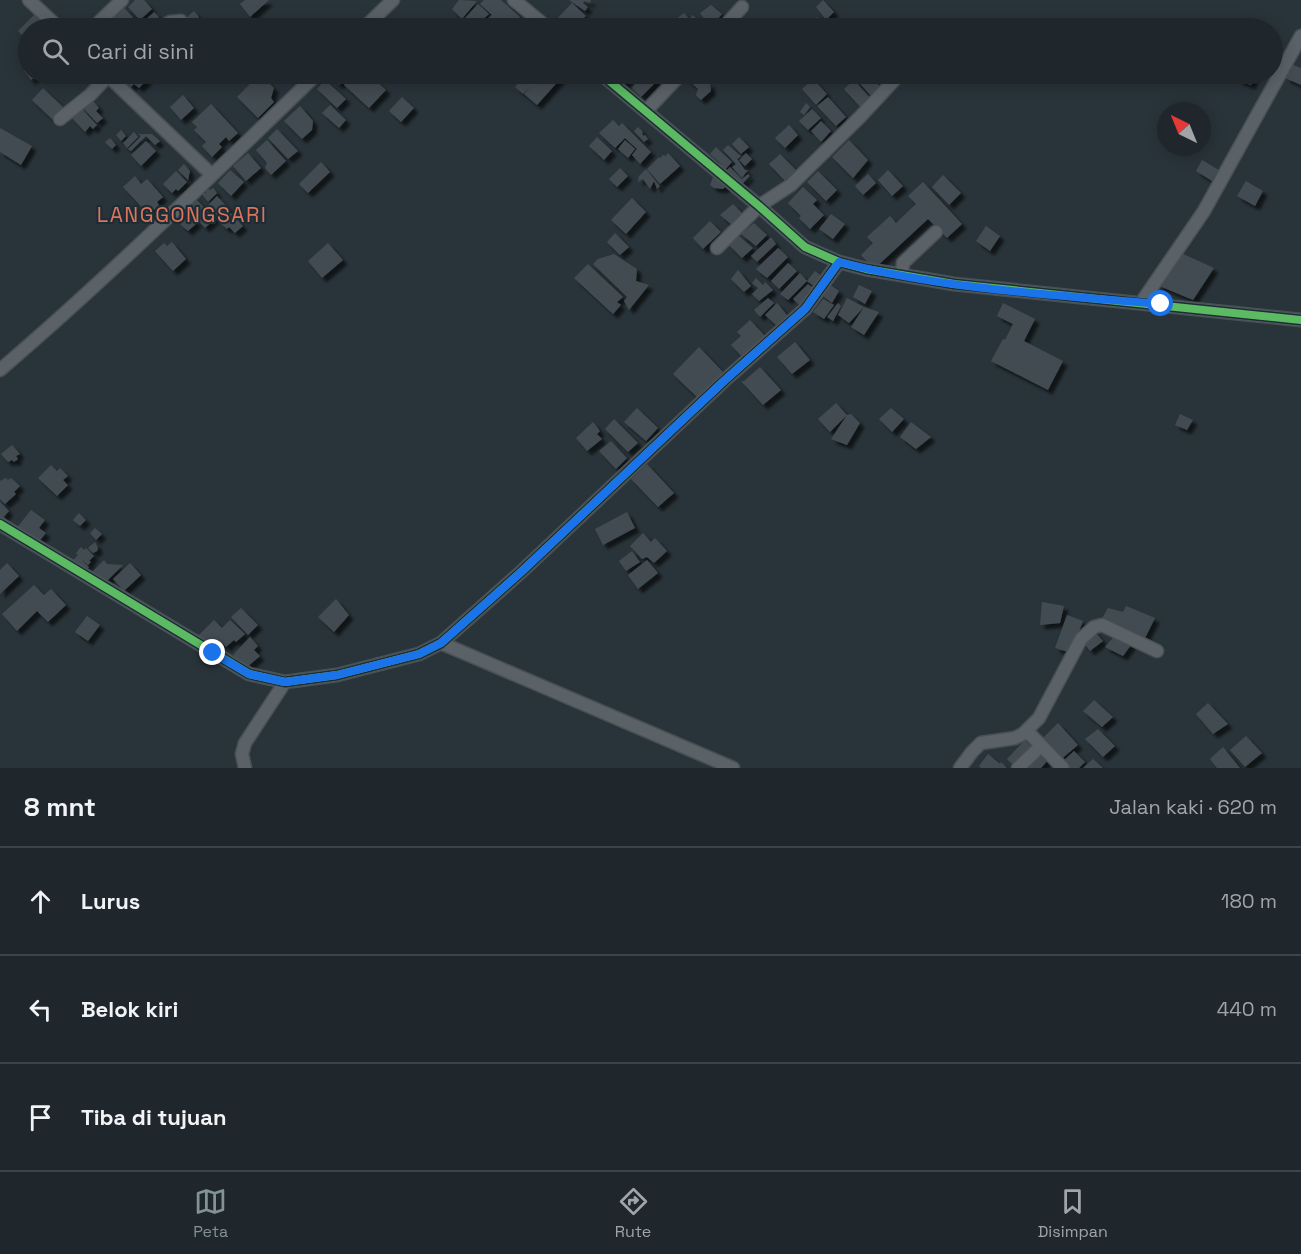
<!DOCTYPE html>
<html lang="id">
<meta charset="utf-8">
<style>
body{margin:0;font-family:"Space Grotesk",sans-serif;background:#272f34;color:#f1f3f6}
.compass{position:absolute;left:1157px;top:102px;width:54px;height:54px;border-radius:50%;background:#1f272c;box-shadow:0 3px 15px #0003;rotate:317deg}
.stop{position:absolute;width:18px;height:18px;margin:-14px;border:4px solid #1a73e8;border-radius:50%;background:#fff}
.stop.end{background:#1a73e8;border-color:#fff;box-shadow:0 2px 6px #0008}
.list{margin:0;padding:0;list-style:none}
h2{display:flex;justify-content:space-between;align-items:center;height:78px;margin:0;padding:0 24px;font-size:26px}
h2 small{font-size:20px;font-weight:400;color:#a1a5a9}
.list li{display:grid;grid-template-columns:39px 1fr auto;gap:18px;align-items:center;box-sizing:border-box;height:108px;padding:0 24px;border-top:2px solid #3c4448}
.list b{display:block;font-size:22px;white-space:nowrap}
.list em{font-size:20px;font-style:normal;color:#a1a5a9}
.icon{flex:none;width:33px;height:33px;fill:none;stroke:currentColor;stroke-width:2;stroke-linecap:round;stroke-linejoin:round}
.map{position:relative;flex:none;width:1301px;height:768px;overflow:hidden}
.search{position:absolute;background:#1f272c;box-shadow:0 3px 15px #0003;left:18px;right:18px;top:18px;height:66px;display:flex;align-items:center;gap:15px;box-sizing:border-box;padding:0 21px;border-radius:33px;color:#a1a5a9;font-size:22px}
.sheet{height:402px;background:#1f272c}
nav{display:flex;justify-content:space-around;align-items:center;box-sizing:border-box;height:84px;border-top:2px solid #3c4448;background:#1f272c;font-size:16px;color:#a1a5a9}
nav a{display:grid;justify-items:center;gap:3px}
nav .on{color:#839198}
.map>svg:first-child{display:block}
.building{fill:#434c51;filter:url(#shadow)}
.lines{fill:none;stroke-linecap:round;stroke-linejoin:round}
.minor-casing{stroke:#485054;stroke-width:15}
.minor{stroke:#5a6268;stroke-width:12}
.cycleway-casing{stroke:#1c2d36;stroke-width:11}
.cycleway{stroke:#5cba63;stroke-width:8}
.route{stroke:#1a73e8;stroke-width:8}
.labels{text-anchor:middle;stroke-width:4.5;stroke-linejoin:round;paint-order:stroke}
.quarter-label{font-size:21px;letter-spacing:1.5px;fill:#df735b;stroke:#1c2d36}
</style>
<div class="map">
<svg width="1301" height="768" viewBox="0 0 1301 768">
<defs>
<filter id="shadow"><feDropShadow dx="4.5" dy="4.5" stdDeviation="1.5" flood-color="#0009"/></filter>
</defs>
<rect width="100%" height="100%" fill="#29343a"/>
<path class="building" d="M 135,0 L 144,0 L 152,9 L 140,20 L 128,7 Z
M 245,0 L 269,0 L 250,17 L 240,4 Z
M 459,0 L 477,1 L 462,19 L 452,9 Z
M 484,0 L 501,0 L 520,17 L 509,28 L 497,28 L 487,19 L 492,15 L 480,4 Z
M 569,0 L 591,0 L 590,3 L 584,1 L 583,3 L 588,7 L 585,11 Z
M 823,0 L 834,12 L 826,20 L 816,7 Z
M 572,3 L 586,16 L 573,28 L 557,28 L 552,24 Z
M 478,4 L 489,14 L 473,28 L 464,19 Z
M 711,5 L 722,14 L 716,21 L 708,24 L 700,13 Z
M 124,8 L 133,17 L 117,28 L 110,20 Z
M 194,11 L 199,17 L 191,24 L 186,18 Z
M 154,12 L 159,17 L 148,27 L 143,22 Z
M 684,13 L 689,19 L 693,15 L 705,28 L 676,28 L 671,23 Z
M 34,15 L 42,22 L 36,28 L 28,28 L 28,36 L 26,39 L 18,31 Z
M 817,17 L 827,28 L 804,28 Z
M 201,19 L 210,28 L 190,28 Z
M 137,20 L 147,28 L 131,27 Z
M 1291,64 L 1301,68 L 1301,85 L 1285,78 Z
M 28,67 L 28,74 L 39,74 L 31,80 L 24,71 Z
M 118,74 L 142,74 L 148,79 L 139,88 L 134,84 L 131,87 Z
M 332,74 L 351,74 L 339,85 L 330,76 Z
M 354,74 L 368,74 L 386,90 L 369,108 L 344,85 Z
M 534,74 L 540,74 L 533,81 L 535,83 L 543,74 L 558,74 L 562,77 L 537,105 L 524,94 L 532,85 L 523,94 L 515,87 L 526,75 L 530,78 Z
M 616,74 L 626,74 L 631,77 L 623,86 L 612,77 Z
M 643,74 L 658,74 L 661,77 L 641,97 L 632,88 Z
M 691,74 L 701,74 L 704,76 L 705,84 L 710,83 L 711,91 L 701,100 L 696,95 L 698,89 L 686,78 Z
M 859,74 L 868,74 L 883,89 L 873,98 L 855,78 Z
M 871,74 L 895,74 L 882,86 Z
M 1240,74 L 1255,74 L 1251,85 L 1238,80 Z
M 256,78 L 261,82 L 265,79 L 274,88 L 271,98 L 274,102 L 258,118 L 237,97 Z
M 813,79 L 827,94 L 816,105 L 802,89 Z
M 325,80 L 346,99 L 337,108 L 317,89 Z
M 854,80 L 872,100 L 862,109 L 844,89 Z
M 43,88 L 65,109 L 54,121 L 32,100 Z
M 183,95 L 194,108 L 181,120 L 170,107 Z
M 402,97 L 414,108 L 401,122 L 389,111 Z
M 828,97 L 846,117 L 836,126 L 817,106 Z
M 93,101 L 99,108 L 96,111 L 103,118 L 97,123 L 84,109 Z
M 806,103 L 810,107 L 804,115 L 800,112 Z
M 211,104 L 238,133 L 229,141 L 226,137 L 219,144 L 222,147 L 212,157 L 202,146 L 206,142 L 194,130 L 197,127 L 192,122 Z
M 330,105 L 346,120 L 339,128 L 322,113 Z
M 300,106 L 313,121 L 312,130 L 302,139 L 284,121 Z
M 82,109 L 97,125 L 93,129 L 90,126 L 85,132 L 72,118 Z
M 812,109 L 821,118 L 808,130 L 799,121 Z
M 613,120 L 619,126 L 622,123 L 651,152 L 640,164 L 632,155 L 637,149 L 625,138 L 615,148 L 599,133 Z
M 821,121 L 831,131 L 821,142 L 811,131 Z
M 789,125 L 798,135 L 785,148 L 775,138 Z
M 638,127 L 642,131 L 643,136 L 645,135 L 648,139 L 644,142 L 634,131 Z
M 0,128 L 32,146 L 21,165 L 0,152 Z
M 277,129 L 298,151 L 288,159 L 268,138 Z
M 121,130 L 126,136 L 121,141 L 116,135 Z
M 134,132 L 138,137 L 127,148 L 123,143 Z
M 138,134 L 152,134 L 160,141 L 155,145 L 146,136 L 131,151 L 128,149 L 141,136 Z
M 597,137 L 612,151 L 604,160 L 589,146 Z
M 739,137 L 749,147 L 741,154 L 732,144 Z
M 110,138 L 116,145 L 112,149 L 105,142 Z
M 267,140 L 286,161 L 271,175 L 265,168 L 267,163 L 256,150 Z
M 625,140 L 635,149 L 628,158 L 618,149 Z
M 849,140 L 868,160 L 853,178 L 832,157 Z
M 146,141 L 156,151 L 141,166 L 131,155 Z
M 728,145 L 741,156 L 738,159 L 736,157 L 745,170 L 748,170 L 742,178 L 732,167 L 736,164 L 723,150 Z
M 716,147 L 732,162 L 722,173 L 717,168 L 721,164 L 710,154 Z
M 248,153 L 261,168 L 246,181 L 233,166 Z
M 668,153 L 680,166 L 660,184 L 647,169 L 658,158 L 662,157 L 662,155 L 666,156 Z
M 746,153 L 752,159 L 745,166 L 739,160 Z
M 780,154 L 798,172 L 787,183 L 769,164 Z
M 1202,160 L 1219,170 L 1212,181 L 1196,171 Z
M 321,162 L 330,172 L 308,193 L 299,184 Z
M 184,164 L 190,171 L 188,180 L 178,170 Z
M 730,167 L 742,179 L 748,174 L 750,176 L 739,187 L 725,172 Z
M 620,168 L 628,176 L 617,187 L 609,179 Z
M 646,169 L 660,186 L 657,189 L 654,181 L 650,189 L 643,179 L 638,182 L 639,176 Z
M 709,169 L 729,183 L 723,189 L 714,188 L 710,185 L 713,177 Z
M 230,170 L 244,182 L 231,196 L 218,183 Z
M 888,170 L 903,186 L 892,196 L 878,180 Z
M 176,171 L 187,182 L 178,191 L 176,189 L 172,193 L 163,184 Z
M 818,171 L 837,190 L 826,201 L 807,182 Z
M 868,174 L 876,183 L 863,195 L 855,186 Z
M 943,175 L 961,193 L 949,205 L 932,187 Z
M 135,176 L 141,184 L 147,179 L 163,197 L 157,202 L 159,205 L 149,215 L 123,187 Z
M 1246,181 L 1263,191 L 1255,206 L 1237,196 Z
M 923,182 L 962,224 L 947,238 L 928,219 L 874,269 L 861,255 L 873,243 L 867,237 L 890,216 L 896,223 L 916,204 L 908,196 Z
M 803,187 L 817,200 L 813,204 L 824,215 L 810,229 L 799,218 L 801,216 L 788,203 Z
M 206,188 L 210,190 L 213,188 L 217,193 L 208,202 L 201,193 L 206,193 Z
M 193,196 L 215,219 L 205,228 L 184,205 Z
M 217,196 L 230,210 L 219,221 L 206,207 Z
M 632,198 L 646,212 L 626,234 L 611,220 Z
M 733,204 L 745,216 L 732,225 L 720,215 Z
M 231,213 L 243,226 L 235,233 L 229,227 L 227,229 L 220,223 Z
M 831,214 L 845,224 L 833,239 L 819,229 Z
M 190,215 L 197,223 L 188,231 L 180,224 Z
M 710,221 L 721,232 L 703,249 L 693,238 Z
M 754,223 L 767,235 L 756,246 L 741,234 Z
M 986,226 L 1000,236 L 990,251 L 976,241 Z
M 615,233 L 629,247 L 620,255 L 607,242 Z
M 739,236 L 753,248 L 742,258 L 729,245 Z
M 771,237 L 776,244 L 757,262 L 751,256 Z
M 172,242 L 186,259 L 173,271 L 155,251 L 164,243 L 167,246 Z
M 328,243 L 343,260 L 322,278 L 308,261 Z
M 778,248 L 788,257 L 767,278 L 756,269 Z
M 1181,253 L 1214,268 L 1193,300 L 1157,285 Z
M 614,254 L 637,269 L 636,281 L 649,285 L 629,310 L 624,301 L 627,297 L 593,264 L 598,259 Z
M 788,263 L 797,271 L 779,289 L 771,281 Z
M 588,264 L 623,297 L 617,302 L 621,305 L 613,314 L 574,278 Z
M 738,270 L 751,286 L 744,292 L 731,279 Z
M 815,271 L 826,280 L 818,289 L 807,281 Z
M 800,273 L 807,281 L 788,300 L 780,294 Z
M 756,278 L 763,285 L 765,282 L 773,290 L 759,301 L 752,294 L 758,288 L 752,283 Z
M 808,284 L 815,290 L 801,307 L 793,299 Z
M 829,284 L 839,291 L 832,303 L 823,296 Z
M 859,285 L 872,291 L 865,304 L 853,297 Z
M 768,298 L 774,303 L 760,317 L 754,310 Z
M 847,298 L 864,307 L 879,312 L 864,335 L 851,327 L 864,307 L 849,323 L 838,315 Z
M 823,299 L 834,305 L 824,319 L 813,312 Z
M 777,303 L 787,315 L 777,326 L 765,315 Z
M 838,303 L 841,306 L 833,321 L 827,317 Z
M 1003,303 L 1035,319 L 1024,341 L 1063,361 L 1048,390 L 991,361 L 1003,339 L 1005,340 L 1013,324 L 997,316 Z
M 750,320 L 768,339 L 745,360 L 731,345 L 741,336 L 737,332 Z
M 795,342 L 810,360 L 792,374 L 777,357 Z
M 699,347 L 724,373 L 698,398 L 673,374 Z
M 760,367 L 781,390 L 763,405 L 741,381 L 744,381 Z
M 836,403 L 847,415 L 830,432 L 818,419 Z
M 637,408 L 658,428 L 646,441 L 624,422 Z
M 891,408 L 904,419 L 892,432 L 879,419 Z
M 851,414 L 860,423 L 847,445 L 831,439 L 847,415 Z
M 1180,414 L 1193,420 L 1187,430 L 1175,425 Z
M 614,419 L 638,443 L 628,452 L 605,429 Z
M 593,422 L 600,431 L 597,434 L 602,439 L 587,451 L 576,438 Z
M 911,422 L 931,437 L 916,449 L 900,437 Z
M 611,441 L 627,458 L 616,469 L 599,451 Z
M 12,445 L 20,454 L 16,456 L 18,459 L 14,462 L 12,460 L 8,462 L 1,454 Z
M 647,464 L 674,493 L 658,507 L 631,479 Z
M 51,465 L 57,471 L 60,468 L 68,476 L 63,480 L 68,485 L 57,496 L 38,478 Z
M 6,478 L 8,480 L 11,478 L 20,486 L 14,492 L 16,494 L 5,504 L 0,499 L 0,481 Z
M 0,502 L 9,511 L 0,521 Z
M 31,510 L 45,520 L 39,528 L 46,533 L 36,545 L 16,529 Z
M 627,512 L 635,528 L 603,545 L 595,529 Z
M 79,513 L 86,520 L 80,526 L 73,520 Z
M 95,528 L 102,534 L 96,540 L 90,533 Z
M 643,533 L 651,542 L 655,538 L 667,551 L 654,563 L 647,557 L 642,559 L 630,546 Z
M 95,542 L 98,548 L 97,551 L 93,553 L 88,548 Z
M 81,547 L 84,550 L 86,548 L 94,556 L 89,561 L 91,562 L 88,565 L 80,558 L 89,567 L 84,572 L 73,560 L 78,555 L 76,553 Z
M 632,551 L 640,562 L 626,571 L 619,561 Z
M 104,560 L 107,564 L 123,565 L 102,586 L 90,574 Z
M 647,560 L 658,573 L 638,589 L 628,575 Z
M 7,563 L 19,576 L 0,594 L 0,570 Z
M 130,563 L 141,575 L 124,591 L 113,579 Z
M 34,585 L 44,595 L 51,589 L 66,605 L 48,622 L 37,611 L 17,631 L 2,614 Z
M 336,599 L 349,615 L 334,632 L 318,617 Z
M 1042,602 L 1064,606 L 1060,623 L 1040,625 Z
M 1126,606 L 1155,618 L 1143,642 L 1100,622 L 1108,608 L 1123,612 Z
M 241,608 L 258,625 L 248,635 L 231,617 Z
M 1067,615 L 1083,621 L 1071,653 L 1055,648 Z
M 87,616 L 100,625 L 88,641 L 75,632 Z
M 214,620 L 222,628 L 230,620 L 245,634 L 236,642 L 234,640 L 226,647 L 222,643 L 210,655 L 195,639 Z
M 1093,630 L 1103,641 L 1090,651 L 1082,640 Z
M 1116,634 L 1134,641 L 1123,656 L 1105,647 Z
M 250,637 L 258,646 L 254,650 L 260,656 L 246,668 L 233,655 Z
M 1094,700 L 1113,717 L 1102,727 L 1083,711 Z
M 1208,703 L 1228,724 L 1213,734 L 1196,714 Z
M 1058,723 L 1078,745 L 1059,761 L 1040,741 Z
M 1098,729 L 1115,746 L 1103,757 L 1085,739 Z
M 1246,736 L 1262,753 L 1245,767 L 1230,750 Z
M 1025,740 L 1035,750 L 1016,768 L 1007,759 Z
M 1223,747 L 1240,768 L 1217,768 L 1210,759 Z
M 1040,750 L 1048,760 L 1041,768 L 1020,768 Z
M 1074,751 L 1085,762 L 1079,768 L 1065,768 L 1061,763 Z
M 988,754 L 1000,764 L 1001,762 L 1007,768 L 981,768 L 979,766 Z
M 1093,759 L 1103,768 L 1083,768 Z"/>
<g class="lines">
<defs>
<path id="minor" d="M 29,0 L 59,28
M 514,0 L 548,28
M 93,28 L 122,0
M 159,28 L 170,22 L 181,21
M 364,28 L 393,0
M 723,28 L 742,7
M 941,28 L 944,26
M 106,74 L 212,175
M 601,74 L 759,206 L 805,247 L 839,262 L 866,269 L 954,284 L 1301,320
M 646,111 L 681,74
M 60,119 L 90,95 L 110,74
M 717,248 L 759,206 L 791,185 L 860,117 L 900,74
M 902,275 L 903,263 L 936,232
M 1141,303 L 1204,211 L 1301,36
M 0,370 C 110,276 213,174 317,74
M 0,524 L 249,674 L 285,682 L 337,675 L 419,654 L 441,643 L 520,573 L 725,380 L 805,309 L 839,262
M 441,643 L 733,768
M 1027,731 L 1063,768
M 245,768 L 242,754 L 245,743 L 285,682
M 960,768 L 972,752 L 981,743 L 1015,738 L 1023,734 L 1039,718 L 1081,639 L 1094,627 L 1102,625 L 1157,651
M 1018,768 L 1041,746"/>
</defs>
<use href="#minor" class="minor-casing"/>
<use href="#minor" class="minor"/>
<defs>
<path id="cycleway" d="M 601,74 L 759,206 L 805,247 L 839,262 L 866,269 L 954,284 L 1301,320
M 0,524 L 249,674 L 285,682 L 337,675 L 419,654 L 441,643 L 520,573 L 725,380 L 805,309 L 839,262"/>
</defs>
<use href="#cycleway" class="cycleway-casing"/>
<use href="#cycleway" class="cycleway"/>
</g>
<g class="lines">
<path class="route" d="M 213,653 L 249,674 L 285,682 L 337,675 L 419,654 L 441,643 L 520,573 L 725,380 L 805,309 L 839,262 C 943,289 1053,295 1161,304"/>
</g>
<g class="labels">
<g class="quarter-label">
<text x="182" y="222">LANGGONGSARI</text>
</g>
</g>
</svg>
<svg class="compass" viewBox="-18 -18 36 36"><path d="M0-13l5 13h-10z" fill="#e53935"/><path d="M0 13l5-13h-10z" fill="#a1a5a9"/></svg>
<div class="stop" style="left:1161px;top:304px"></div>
<div class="stop end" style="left:213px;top:653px"></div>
<div class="search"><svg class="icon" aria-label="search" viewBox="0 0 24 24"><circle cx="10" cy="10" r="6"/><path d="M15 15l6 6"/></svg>Cari di sini</div>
</div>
<section class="sheet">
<h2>8 mnt<small>Jalan kaki · 620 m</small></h2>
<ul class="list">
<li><svg class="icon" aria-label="ahead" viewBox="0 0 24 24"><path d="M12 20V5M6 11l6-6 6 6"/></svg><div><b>Lurus</b></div><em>180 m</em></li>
<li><svg class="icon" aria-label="left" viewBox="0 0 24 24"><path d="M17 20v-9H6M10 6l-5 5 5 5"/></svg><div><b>Belok kiri</b></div><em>440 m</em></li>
<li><svg class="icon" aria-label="arrive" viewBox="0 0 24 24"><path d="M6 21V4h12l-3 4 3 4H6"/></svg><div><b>Tiba di tujuan</b></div></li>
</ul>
</section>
<nav>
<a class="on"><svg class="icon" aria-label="map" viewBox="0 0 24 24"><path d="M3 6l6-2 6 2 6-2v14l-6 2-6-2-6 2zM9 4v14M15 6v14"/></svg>Peta</a>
<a><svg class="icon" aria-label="directions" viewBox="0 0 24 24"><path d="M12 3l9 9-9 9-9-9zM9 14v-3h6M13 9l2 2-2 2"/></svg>Rute</a>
<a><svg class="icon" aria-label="saved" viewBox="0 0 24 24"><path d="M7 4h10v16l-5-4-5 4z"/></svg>Disimpan</a>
</nav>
